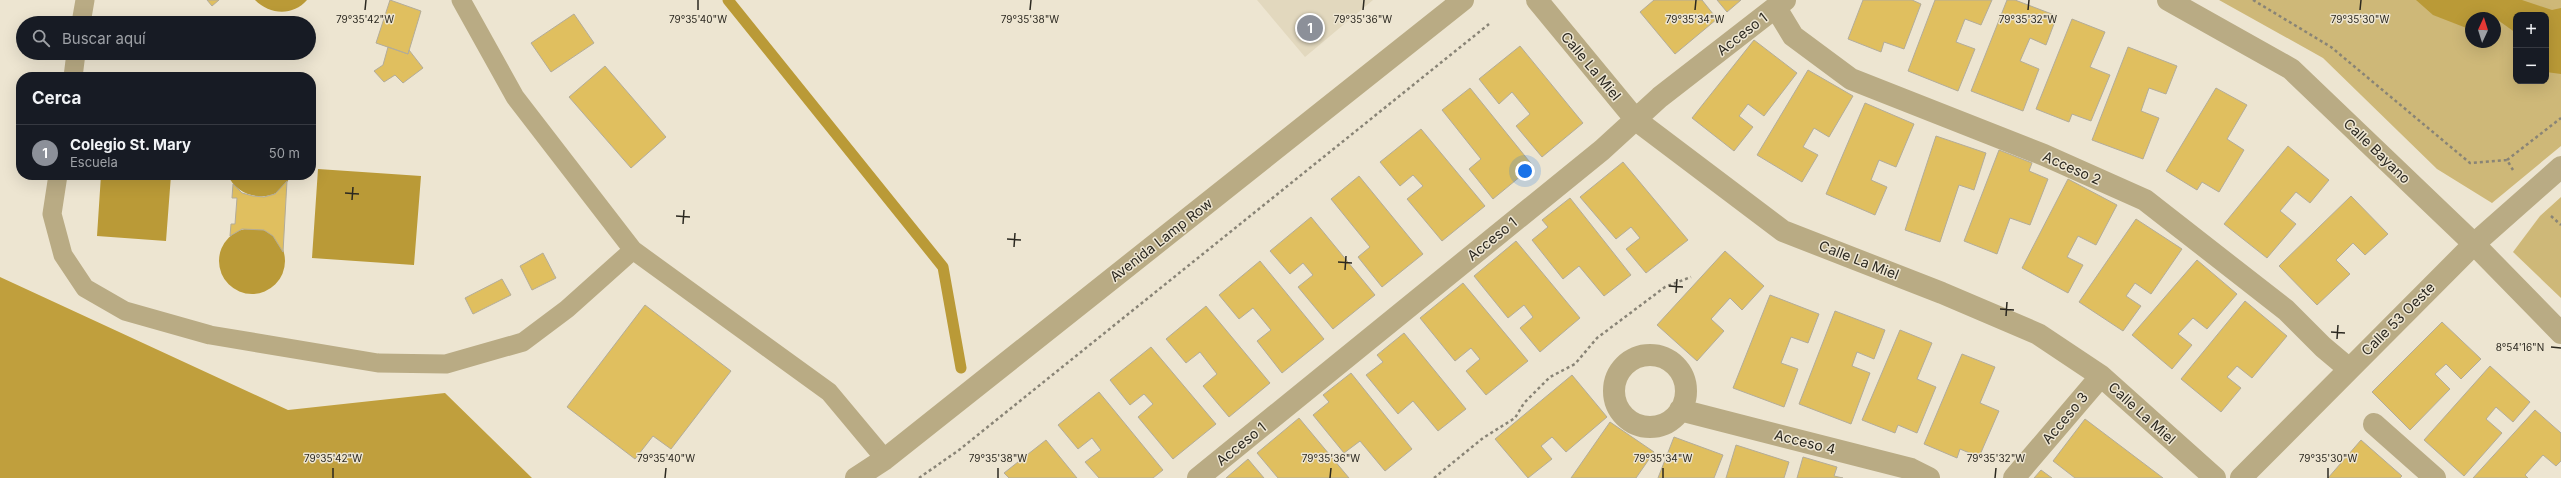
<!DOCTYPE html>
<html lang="es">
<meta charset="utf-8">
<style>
body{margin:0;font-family:Inter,sans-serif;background:#242831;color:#f1f3f6}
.controls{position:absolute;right:12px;top:12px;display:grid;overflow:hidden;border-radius:8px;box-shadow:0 4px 16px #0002}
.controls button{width:36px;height:36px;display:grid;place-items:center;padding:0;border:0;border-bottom:1px solid #363941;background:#171b24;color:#f1f3f6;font:20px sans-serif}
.compass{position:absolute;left:2465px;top:12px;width:36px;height:36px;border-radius:50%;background:#171b24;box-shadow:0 4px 16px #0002;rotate:4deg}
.you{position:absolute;left:1525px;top:171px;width:14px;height:14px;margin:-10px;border:3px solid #fff;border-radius:50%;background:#1a73e8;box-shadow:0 0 0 6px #1a73e833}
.badge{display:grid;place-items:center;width:26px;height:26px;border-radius:50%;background:#8c9099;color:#fff;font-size:13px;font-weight:700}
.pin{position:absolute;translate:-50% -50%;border:2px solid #fff;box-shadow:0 1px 4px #0006}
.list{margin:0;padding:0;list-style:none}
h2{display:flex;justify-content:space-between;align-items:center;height:52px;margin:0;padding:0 16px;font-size:17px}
h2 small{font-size:13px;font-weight:400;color:#9ea1a6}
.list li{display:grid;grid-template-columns:26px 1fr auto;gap:12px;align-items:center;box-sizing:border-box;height:56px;padding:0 16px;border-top:1px solid #363941}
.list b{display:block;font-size:15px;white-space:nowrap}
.list p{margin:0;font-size:13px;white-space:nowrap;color:#9ea1a6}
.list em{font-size:13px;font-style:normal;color:#9ea1a6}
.icon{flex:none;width:22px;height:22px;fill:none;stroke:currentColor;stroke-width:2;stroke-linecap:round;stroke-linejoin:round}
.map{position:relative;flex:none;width:2561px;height:478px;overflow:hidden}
.search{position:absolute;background:#171b24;box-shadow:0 4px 16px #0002;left:16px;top:16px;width:300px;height:44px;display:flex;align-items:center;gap:10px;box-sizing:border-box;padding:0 14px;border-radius:22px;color:#9ea1a6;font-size:15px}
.panel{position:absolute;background:#171b24;box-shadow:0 4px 16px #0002;left:16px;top:72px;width:300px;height:108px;border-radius:16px}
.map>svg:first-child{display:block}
.built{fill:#e2d8be}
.green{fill:#ceb878;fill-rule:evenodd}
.forest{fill:#c09f3d}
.water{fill:#ba9a37}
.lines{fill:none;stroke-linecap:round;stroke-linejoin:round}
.stream{stroke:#ba9a37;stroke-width:11}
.building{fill:#e0bf5f;stroke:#b3ac99}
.path{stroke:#898476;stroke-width:2.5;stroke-dasharray:3 3;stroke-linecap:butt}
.lane{stroke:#b9ab84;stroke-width:19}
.street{stroke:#b9ab84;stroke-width:22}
.ticks{fill:none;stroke:#2b2820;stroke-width:1.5}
.labels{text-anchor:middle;stroke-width:3;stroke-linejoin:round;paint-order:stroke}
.street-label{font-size:14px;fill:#2b2820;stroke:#ede5d1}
.ticks-label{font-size:10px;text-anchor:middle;fill:#2b2820;stroke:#ede5d1;stroke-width:3;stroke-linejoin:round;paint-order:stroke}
</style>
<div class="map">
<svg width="2561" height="478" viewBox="0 0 2561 478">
<rect width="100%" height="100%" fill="#ede5d1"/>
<path class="built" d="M 1257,0 L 1373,0 L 1305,57 Z"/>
<path class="green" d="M 2219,0 L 2561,0 L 2561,146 L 2492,203 L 2437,169 L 2323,58 ZM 2516,15 L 2546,15 L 2546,81 L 2516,81 ZM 2471,18 L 2495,18 L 2495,42 L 2471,42 Z
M 2561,197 L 2561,298 L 2513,252 L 2540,216 Z"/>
<path class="forest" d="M 0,277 L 288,410 L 445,393 L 532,478 L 0,478 Z"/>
<path class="water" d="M 255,0 L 307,0 C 293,16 270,15 255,0 Z
M 2416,0 L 2522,0 L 2552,10 L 2561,8 L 2561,74 L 2546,72 L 2546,15 L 2516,15 L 2516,33 L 2495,18 L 2471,18 L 2469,29 L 2433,15 Z
M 318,169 L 421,176 L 414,265 L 312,258 Z
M 101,175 L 171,175 L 166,241 L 97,236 Z
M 228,175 L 290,175 C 282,206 238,201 228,175 Z
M219 261a33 33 0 1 1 66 0a33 33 0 1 1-66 0Z"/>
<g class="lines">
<path class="stream" d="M 728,0 L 943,267 L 961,368"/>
</g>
<path class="building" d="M 207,0 L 219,0 L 212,6 Z
M 390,0 L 421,11 L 408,54 L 376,43 Z
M 1654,0 L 1702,0 L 1717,19 L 1675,54 L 1640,12 Z
M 1717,0 L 1741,0 L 1727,12 Z
M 1863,0 L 1912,0 L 1921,4 L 1904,49 L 1884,42 L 1881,52 L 1848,39 Z
M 1935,0 L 1992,0 L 1981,25 L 1965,19 L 1956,42 L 1975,49 L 1958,91 L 1908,71 Z
M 2007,0 L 2015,0 L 2057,16 L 2046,45 L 2030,38 L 2020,61 L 2039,69 L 2023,111 L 1971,91 Z
M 574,14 L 594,43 L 551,72 L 531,43 Z
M 2072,19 L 2105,32 L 2090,67 L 2110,75 L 2091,121 L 2072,114 L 2069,122 L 2036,109 Z
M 1754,40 L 1797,73 L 1764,116 L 1748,104 L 1739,116 L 1753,127 L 1734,151 L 1692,118 Z
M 1520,46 L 1583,123 L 1542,157 L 1516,126 L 1530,114 L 1512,92 L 1499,104 L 1479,79 Z
M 388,47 L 408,54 L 409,50 L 423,68 L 403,83 L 395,75 L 384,82 L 374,71 L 383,65 Z
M 2128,47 L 2177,66 L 2166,94 L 2149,88 L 2141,111 L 2159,118 L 2143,159 L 2092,140 Z
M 605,66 L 666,137 L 631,168 L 569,97 Z
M 1808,70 L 1853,96 L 1829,137 L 1814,128 L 1803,147 L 1818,155 L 1802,182 L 1757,155 Z
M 1470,88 L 1533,166 L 1493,199 L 1469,169 L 1481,159 L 1442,110 Z
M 2216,88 L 2247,105 L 2227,139 L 2244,150 L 2219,192 L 2202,182 L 2197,190 L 2166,171 Z
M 1865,103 L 1914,124 L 1896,167 L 1879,160 L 1871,180 L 1887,187 L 1875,215 L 1826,194 Z
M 1421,129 L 1485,206 L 1442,241 L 1407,199 L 1423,186 L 1413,175 L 1400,186 L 1380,162 Z
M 1936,136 L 1986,153 L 1974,190 L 1959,185 L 1940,242 L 1905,230 Z
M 2288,146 L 2329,180 L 2310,203 L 2296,192 L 2280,211 L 2296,224 L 2267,258 L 2224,224 Z
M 1999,150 L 2032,163 L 2029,171 L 2048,179 L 2030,225 L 2010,218 L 1997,254 L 1964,241 Z
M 1623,162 L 1688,240 L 1646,273 L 1626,249 L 1640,238 L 1631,227 L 1616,239 L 1580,197 Z
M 1359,176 L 1423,254 L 1382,287 L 1358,257 L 1370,247 L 1331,199 Z
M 2068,179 L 2117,205 L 2096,245 L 2078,236 L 2067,257 L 2083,265 L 2068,293 L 2022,268 Z
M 287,181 L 283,252 L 273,236 L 264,230 L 242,229 L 230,236 L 231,224 L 235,224 L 237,198 L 232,198 L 233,184 L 242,193 L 253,196 L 264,197 L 275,194 Z
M 2351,196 L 2388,234 L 2365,255 L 2353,243 L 2336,260 L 2350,274 L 2317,305 L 2279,266 Z
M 1570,198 L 1631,275 L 1604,296 L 1579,266 L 1563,279 L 1532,240 L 1548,227 L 1542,220 Z
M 1311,217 L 1375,295 L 1333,329 L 1298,287 L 1313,275 L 1303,263 L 1290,274 L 1270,251 Z
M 2136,219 L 2182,249 L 2151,294 L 2135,283 L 2126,296 L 2141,306 L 2123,331 L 2079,302 Z
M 1516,241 L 1580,318 L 1540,352 L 1520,328 L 1533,317 L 1524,305 L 1508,318 L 1474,276 Z
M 1725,251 L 1764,286 L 1742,310 L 1730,298 L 1711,319 L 1724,331 L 1697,361 L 1657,325 Z
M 543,253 L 556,278 L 532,290 L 520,266 Z
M 2197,260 L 2237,294 L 2207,329 L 2193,318 L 2178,334 L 2192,345 L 2172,369 L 2132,335 Z
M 1260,261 L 1324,339 L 1282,373 L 1257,341 L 1271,330 L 1253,308 L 1239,319 L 1219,295 Z
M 502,279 L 511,295 L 473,314 L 465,298 Z
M 1463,283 L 1528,361 L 1486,395 L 1466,371 L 1480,359 L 1471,348 L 1455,361 L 1420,318 Z
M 1770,295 L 1819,314 L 1808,343 L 1791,337 L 1781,363 L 1798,369 L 1784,407 L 1733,388 Z
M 2245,301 L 2287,336 L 2252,378 L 2237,366 L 2227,377 L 2241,388 L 2221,412 L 2181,379 Z
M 645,305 L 731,371 L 671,449 L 653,436 L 635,459 L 567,407 Z
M 1206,306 L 1270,383 L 1229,417 L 1203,386 L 1217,374 L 1200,352 L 1186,363 L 1166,339 Z
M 1835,311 L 1885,330 L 1874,359 L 1857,352 L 1852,366 L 1870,373 L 1851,424 L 1799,404 Z
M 2442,322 L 2481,359 L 2461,379 L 2446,364 L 2435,374 L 2450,389 L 2410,430 L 2372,392 Z
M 1900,330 L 1932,343 L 1917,379 L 1936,387 L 1917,433 L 1898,425 L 1895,433 L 1862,420 Z
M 1404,333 L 1466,409 L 1438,431 L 1413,401 L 1398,414 L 1366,375 L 1383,362 L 1377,355 Z
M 1151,347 L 1216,424 L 1173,459 L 1138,417 L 1153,404 L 1144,394 L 1130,405 L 1110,380 Z
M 1962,354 L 1995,367 L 1980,403 L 1999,411 L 1979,457 L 1960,449 L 1957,458 L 1924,444 Z
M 2490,366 L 2530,402 L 2513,422 L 2496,407 L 2486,419 L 2502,433 L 2464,476 L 2424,440 Z
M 1351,373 L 1412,449 L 1385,471 L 1360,441 L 1344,453 L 1313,415 L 1329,402 L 1323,395 Z
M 1572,375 L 1607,417 L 1566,452 L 1552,437 L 1541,446 L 1552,459 L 1528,478 L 1495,439 Z
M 1099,392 L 1163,470 L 1153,478 L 1099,478 L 1085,462 L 1101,450 L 1092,438 L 1078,449 L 1058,425 Z
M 2535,410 L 2561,433 L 2561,461 L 2556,466 L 2543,455 L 2525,475 L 2528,478 L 2473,478 Z
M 1299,418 L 1349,478 L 1278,478 L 1257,453 Z
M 2085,419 L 2163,478 L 2075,478 L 2053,461 Z
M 1610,422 L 1654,452 L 1636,478 L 1571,478 Z
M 1674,437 L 1723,455 L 1714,478 L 1658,478 Z
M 1046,440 L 1077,478 L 1009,478 L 1004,473 Z
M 2361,440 L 2402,476 L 2400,478 L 2328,478 Z
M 1736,445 L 1789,462 L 1784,478 L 1726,478 Z
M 1803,457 L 1837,467 L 1834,476 L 1843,478 L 1797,478 Z
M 1248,459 L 1264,478 L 1226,478 Z
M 2041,470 L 2052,478 L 2034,478 Z"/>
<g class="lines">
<path class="path" d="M 2253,0 L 2331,47 L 2470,163 L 2507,160 L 2513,170
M 2507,160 L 2561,118
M 2551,216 L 2561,225
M 919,478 L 959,450 L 1489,24
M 1434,478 L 1483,438 L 1515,418 L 1524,403 L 1550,377 L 1575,364 L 1597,338 L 1665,287 L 1691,277"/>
<path class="lane" d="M 461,0 L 515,97 L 633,250 L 829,392 L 885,459
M 81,23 L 85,0
M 73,77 L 76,53
M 58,175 L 52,214 L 63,255 L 85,288 L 125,311 L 210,335 L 378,363 L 446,364 L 523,342 L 567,309 L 633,250"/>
<path class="street" d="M 1537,0 L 1636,120 L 1783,231 L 1942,293 L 2038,334 L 2101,376 L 2215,478
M 2168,0 L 2291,69 L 2474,244 L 2561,333
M 1776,8 L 1793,36 L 1851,79 L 2044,155 L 2145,200 L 2286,310 L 2323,347 L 2348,368
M1614 391a36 36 0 1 1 72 0a36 36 0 1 1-72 0Z
M 1680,410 L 1911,469 L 1929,478
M 2374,424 L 2435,478
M 856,478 L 885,459 L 1463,0
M 1198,478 L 1602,150 L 1660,97 L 1785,0
M 2014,478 L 2101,376
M 2241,478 L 2474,244 L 2561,167"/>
</g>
<path class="ticks" d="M 365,10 L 366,0M 698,10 L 698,0M 1030,10 L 1031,0M 1363,10 L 1364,0M 1695,10 L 1696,0M 2028,10 L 2029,0M 2360,10 L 2361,0M 345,193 L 359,194M 352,200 L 353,187M 676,216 L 690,217M 683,224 L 684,210M 1007,239 L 1021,240M 1014,247 L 1015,233M 1338,262 L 1352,263M 1345,270 L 1346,256M 1669,286 L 1683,287M 1676,293 L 1677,279M 2000,309 L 2014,310M 2006,316 L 2007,302M 2331,332 L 2345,333M 2337,339 L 2338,325M 2551,347 L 2561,348M 333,478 L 333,468M 665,478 L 666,468M 998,478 L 998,468M 1330,478 L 1331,468M 1663,478 L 1663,468M 1995,478 L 1996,468M 2328,478 L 2328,468"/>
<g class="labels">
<g class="street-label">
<text transform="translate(1742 34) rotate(-38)" y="5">Acceso 1</text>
<text transform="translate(1591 66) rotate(50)" y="5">Calle La Miel</text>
<text transform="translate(2377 151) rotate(44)" y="5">Calle Bayano</text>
<text transform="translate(2072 168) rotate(24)" y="5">Acceso 2</text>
<text transform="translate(1492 239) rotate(-39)" y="5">Acceso 1</text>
<text transform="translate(1161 240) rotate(-38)" y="5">Avenida Lamp Row</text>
<text transform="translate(1859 260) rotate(21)" y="5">Calle La Miel</text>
<text transform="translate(2398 319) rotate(-45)" y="5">Calle 53 Oeste</text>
<text transform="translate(2142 413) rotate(42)" y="5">Calle La Miel</text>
<text transform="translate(2065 418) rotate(-50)" y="5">Acceso 3</text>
<text transform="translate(1805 442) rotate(14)" y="5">Acceso 4</text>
<text transform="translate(1241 444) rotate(-39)" y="5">Acceso 1</text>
</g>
</g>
<g class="ticks-label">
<text x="365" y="23">79°35'42"W</text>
<text x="698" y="23">79°35'40"W</text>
<text x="1030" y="23">79°35'38"W</text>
<text x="1363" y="23">79°35'36"W</text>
<text x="1695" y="23">79°35'34"W</text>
<text x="2028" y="23">79°35'32"W</text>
<text x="2360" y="23">79°35'30"W</text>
<text x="2520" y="351">8°54'16"N</text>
<text x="333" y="462">79°35'42"W</text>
<text x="666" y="462">79°35'40"W</text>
<text x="998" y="462">79°35'38"W</text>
<text x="1331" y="462">79°35'36"W</text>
<text x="1663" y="462">79°35'34"W</text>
<text x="1996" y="462">79°35'32"W</text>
<text x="2328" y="462">79°35'30"W</text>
</g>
</svg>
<div class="controls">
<button>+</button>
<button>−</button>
</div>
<svg class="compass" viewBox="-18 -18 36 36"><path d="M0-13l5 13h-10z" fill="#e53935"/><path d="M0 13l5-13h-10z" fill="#9ea1a6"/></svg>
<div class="you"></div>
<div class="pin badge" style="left:1310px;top:28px">1</div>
<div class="search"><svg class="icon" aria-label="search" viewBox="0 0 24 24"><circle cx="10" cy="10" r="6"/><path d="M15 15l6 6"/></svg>Buscar aquí</div>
<section class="panel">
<h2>Cerca<small></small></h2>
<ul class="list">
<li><span class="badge">1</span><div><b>Colegio St. Mary</b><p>Escuela</p></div><em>50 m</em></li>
</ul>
</section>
</div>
